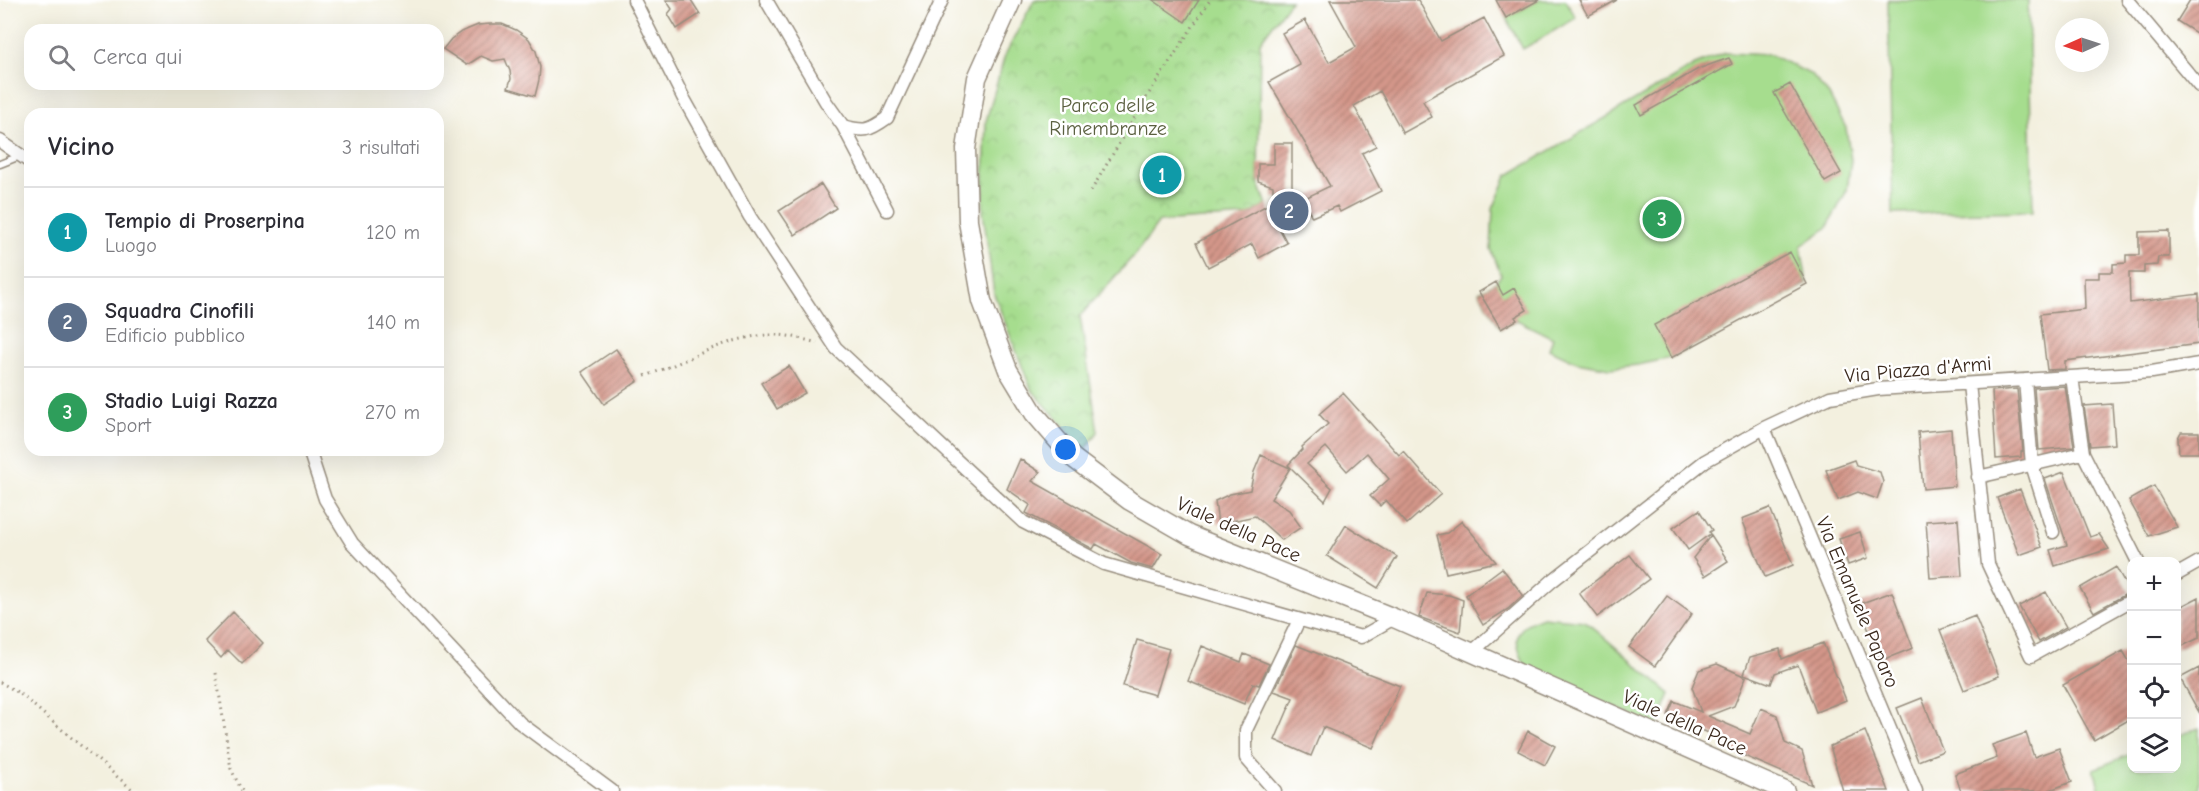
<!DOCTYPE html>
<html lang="it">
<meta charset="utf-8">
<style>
body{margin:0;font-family:"Comic Neue",sans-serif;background:#f2f2f3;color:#2b2b33}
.controls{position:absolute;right:18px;bottom:18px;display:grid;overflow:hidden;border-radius:12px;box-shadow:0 6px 24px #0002}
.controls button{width:54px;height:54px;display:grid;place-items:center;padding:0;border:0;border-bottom:2px solid #e1e1e2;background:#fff;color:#2b2b33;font:30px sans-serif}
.compass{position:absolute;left:2055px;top:18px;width:54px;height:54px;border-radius:50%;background:#fff;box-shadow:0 6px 24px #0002;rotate:267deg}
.you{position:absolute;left:1066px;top:450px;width:21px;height:21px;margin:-15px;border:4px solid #fff;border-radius:50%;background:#1a73e8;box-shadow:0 0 0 9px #1a73e833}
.badge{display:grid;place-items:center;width:39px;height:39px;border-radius:50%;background:#db2777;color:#fff;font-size:20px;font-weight:700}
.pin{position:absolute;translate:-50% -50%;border:3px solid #fff;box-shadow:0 2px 6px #0006}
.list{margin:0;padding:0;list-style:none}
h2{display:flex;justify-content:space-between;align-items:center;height:78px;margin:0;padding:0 24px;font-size:26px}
h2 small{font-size:20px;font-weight:400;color:#7c7c81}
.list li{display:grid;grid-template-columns:39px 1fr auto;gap:18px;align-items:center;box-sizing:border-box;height:90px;padding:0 24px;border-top:2px solid #e1e1e2}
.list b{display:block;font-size:22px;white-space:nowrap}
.list p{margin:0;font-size:20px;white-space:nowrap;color:#7c7c81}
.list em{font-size:20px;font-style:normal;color:#7c7c81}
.icon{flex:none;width:33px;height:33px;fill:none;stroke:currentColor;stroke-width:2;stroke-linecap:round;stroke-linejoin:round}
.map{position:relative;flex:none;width:2199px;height:791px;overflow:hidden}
.search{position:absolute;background:#fff;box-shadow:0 6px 24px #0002;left:24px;top:24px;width:420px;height:66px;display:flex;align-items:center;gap:15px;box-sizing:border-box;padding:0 21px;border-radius:18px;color:#7c7c81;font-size:22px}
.panel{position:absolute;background:#fff;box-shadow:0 6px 24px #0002;left:24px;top:108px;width:420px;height:348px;border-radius:18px}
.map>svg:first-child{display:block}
.grass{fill:#a6dd8e;stroke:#708456;stroke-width:1.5}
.park{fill:url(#park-crowns);stroke:#708456;stroke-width:1.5}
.building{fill:url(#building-hatch)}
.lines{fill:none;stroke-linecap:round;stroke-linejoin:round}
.lane-casing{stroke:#978d7e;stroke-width:9}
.street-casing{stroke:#978d7e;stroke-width:15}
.secondary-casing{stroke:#978d7e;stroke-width:21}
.path{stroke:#978d7e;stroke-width:3;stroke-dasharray:1.5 4.5;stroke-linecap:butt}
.lane{stroke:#fff;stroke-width:6}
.street{stroke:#fff;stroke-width:12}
.secondary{stroke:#fff;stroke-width:18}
.labels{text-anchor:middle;stroke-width:5;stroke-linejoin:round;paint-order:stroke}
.park-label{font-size:20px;fill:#5b6040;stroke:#fff}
.street-label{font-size:20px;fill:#3b2a1e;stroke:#fff}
</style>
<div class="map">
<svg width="2199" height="791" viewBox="0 0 2199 791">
<defs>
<pattern id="park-crowns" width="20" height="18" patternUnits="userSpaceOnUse" patternTransform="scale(1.5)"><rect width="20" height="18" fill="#a6dd8e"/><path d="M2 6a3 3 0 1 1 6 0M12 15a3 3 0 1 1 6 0" fill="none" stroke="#90be7a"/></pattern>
<pattern id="building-hatch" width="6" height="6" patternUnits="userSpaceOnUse" patternTransform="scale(1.5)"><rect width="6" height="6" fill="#d4978a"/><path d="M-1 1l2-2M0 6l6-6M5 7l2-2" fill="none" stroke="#ad7b70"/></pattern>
</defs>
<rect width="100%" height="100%" fill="#fff"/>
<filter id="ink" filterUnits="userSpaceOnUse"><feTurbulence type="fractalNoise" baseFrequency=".0167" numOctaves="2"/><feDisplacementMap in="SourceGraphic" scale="12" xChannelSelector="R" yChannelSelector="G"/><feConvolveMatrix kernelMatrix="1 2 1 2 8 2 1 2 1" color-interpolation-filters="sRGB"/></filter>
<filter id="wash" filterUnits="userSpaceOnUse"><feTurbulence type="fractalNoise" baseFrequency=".008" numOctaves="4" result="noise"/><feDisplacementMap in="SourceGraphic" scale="24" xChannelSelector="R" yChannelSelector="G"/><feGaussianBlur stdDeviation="1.35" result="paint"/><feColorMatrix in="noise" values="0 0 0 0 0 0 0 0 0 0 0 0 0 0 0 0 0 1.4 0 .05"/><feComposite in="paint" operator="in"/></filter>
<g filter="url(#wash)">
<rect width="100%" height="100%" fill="#f3f0df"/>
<path class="grass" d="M 1539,0 L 1566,0 L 1576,18 L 1523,49 L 1506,18 Z
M 1888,0 L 2028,0 L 2033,211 L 1893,214 Z
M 1725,53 L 1771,55 L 1812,75 L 1829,95 L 1846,128 L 1851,160 L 1847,190 L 1827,228 L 1801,246 L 1807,284 L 1671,358 L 1638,365 L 1610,368 L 1577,362 L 1549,349 L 1553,338 L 1517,320 L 1501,329 L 1479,292 L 1496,282 L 1501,275 L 1491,249 L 1493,209 L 1507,176 L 1695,65 Z
M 1543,617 L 1585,621 L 1670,694 L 1657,726 L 1528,670 C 1513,644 1510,627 1543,617 Z
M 2199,728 L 2199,791 L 2100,791 L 2094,769 L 2131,754 L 2132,768 L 2176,768 L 2177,736 Z"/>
<path class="park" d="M 1034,0 L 1291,0 L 1260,42 L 1258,181 L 1267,205 L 1247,216 L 1159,222 L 1137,252 L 1080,316 L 1098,432 L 1085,450 L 1031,389 L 994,294 L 983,212 L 986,121 L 1005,55 Z"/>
<g id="blocks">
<path class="building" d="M 666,0 L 691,0 L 700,14 L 677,29 L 668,14 L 672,9 Z
M 1153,0 L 1199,0 L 1185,22 Z
M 1330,0 L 1418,0 L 1441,41 L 1484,18 L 1504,56 L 1423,101 L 1432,117 L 1403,133 L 1380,91 L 1354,106 L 1376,146 L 1362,153 L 1381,191 L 1340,212 L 1337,206 L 1312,217 L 1303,199 L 1330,186 L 1269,82 L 1300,65 L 1282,33 L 1305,20 L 1329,62 L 1356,47 Z
M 1496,0 L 1539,0 L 1506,18 Z
M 1579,0 L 1617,0 L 1588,16 Z
M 2190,0 L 2199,0 L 2199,35 L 2177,21 Z
M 491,24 L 502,24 L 516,30 L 529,39 L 536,51 L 540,67 L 539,80 L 535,96 L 508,88 L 511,79 L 510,71 L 505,59 L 493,61 L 481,56 L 467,65 L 443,49 L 451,39 L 461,32 L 478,25 Z
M 1729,58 L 1732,64 L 1641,115 L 1636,105 L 1698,69 Z
M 1790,84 L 1841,173 L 1825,182 L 1774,93 Z
M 1274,143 L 1292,143 L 1292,198 L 1273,198 L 1273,186 L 1258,181 L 1258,164 L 1274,164 Z
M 821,184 L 836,208 L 795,235 L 779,211 Z
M 1267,205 L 1287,243 L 1259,258 L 1252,244 L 1208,267 L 1196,243 Z
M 2169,231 L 2169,257 L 2158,257 L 2157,265 L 2144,266 L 2144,273 L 2129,273 L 2130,303 L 2199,294 L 2199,344 L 2065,361 L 2065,369 L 2047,370 L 2040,314 L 2085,309 L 2084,278 L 2099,278 L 2099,272 L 2113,272 L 2113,264 L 2126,263 L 2126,255 L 2139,255 L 2139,232 Z
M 1790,252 L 1807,284 L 1671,358 L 1654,325 Z
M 1496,282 L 1503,295 L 1514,288 L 1527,310 L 1515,317 L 1517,320 L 1501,329 L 1479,292 Z
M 616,349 L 638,381 L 604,404 L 582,372 Z
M 789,366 L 805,393 L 777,409 L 761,383 Z
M 2065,386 L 2074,447 L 2039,450 L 2034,388 Z
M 2017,389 L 2023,451 L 2021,452 L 2021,457 L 1996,459 L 1992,391 Z
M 1343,393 L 1399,455 L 1403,451 L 1441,494 L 1407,524 L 1386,500 L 1380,506 L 1370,496 L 1389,479 L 1367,453 L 1347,471 L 1326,447 L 1307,464 L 1332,488 L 1325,501 L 1288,465 L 1303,449 L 1302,447 L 1328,424 L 1319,414 Z
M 2112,404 L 2115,444 L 2090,446 L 2084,406 Z
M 1951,429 L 1955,486 L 1923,489 L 1918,432 Z
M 2181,432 L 2199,432 L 2199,453 L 2179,453 L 2178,438 Z
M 1261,455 L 1290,468 L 1271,499 L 1289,510 L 1301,527 L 1282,540 L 1255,516 L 1218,524 L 1215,501 L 1230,494 L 1250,490 L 1254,472 Z
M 1020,459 L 1040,472 L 1032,481 L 1162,554 L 1153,569 L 1131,563 L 1096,544 L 1093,549 L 1026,513 L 1030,505 L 1007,489 Z
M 1854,460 L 1856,465 L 1880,472 L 1883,482 L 1877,499 L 1858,492 L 1838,500 L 1826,470 Z
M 2064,472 L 2090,537 L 2099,534 L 2109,549 L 2055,566 L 2050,550 L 2067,545 L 2045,479 Z
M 2154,486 L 2177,527 L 2149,536 L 2129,500 Z
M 2020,489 L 2042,547 L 2019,555 L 1997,498 Z
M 1770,508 L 1793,565 L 1765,577 L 1742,519 Z
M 1699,510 L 1712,530 L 1709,532 L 1710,534 L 1688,550 L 1673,528 Z
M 1958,519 L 1962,576 L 1930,578 L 1926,521 Z
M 1462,521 L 1496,562 L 1446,573 L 1437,535 L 1447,533 Z
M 1346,525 L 1397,557 L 1378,588 L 1327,556 Z
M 1860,532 L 1868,558 L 1848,565 L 1839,539 Z
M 1711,535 L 1728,561 L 1705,576 L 1693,558 Z
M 1630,555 L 1649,579 L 1597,617 L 1579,593 Z
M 2116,567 L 2130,592 L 2094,612 L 2080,588 Z
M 1502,568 L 1523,595 L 1508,609 L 1483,625 L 1466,595 Z
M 1892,592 L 1913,648 L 1880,661 L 1859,604 Z
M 2046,592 L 2066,627 L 2039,642 L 2019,606 Z
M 1427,593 L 1449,595 L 1463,600 L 1460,632 L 1419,617 Z
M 1667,596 L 1692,614 L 1655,666 L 1629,647 Z
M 2199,597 L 2199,638 L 2176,649 L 2176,609 Z
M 233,612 L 263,643 L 242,664 L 228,650 L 221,658 L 205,641 Z
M 1975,616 L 1999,676 L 1964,690 L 1940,630 Z
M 1137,640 L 1169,649 L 1155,695 L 1123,686 Z
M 1823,643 L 1846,700 L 1816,712 L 1798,665 L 1775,673 L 1771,684 L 1744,674 L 1750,657 L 1780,649 L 1782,659 Z
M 1296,645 L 1400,686 L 1373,748 L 1323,727 L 1311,756 L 1275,740 L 1293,698 L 1274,691 Z
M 1202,646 L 1241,662 L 1244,654 L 1269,664 L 1259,685 L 1253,683 L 1244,704 L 1188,681 Z
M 2123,651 L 2132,666 L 2132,718 L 2094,740 L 2063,685 Z
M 1717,664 L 1746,677 L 1734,706 L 1708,716 L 1750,734 L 1761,708 L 1777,715 L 1785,743 L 1802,751 L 1812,785 L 1726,748 L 1729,742 L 1668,715 L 1674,701 L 1701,712 L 1692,687 L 1699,670 Z
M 2199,668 L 2199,712 L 2180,678 Z
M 1922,698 L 1943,751 L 1918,761 L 1897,708 Z
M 1528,731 L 1555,746 L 1545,765 L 1518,751 Z
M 1865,731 L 1889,791 L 1843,791 L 1830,746 Z
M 2026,733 L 2034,757 L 2059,748 L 2072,782 L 2047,791 L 1961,791 L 1955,774 L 1997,758 L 1992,745 Z"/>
</g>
</g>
<g filter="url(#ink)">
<use href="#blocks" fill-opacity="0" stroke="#978d7e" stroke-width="1.5"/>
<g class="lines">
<defs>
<path id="lane" d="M 0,164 L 20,156"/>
<path id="street" d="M 634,0 L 684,99 L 750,217 L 836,348 L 1023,522 L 1104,564 L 1361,637 L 1394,618
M 766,0 L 826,102 L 843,126 C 865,132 869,131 887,118 L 942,0
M 2127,0 L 2199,86
M 843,126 L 887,210
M 0,141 L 30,162
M 2072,377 L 2083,453 L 2138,562
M 2025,380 L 2032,465 L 2053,532
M 1969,384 L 1988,564 L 2031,656 L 2132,600
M 1764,428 L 1916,791
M 309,450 L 325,499 L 352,543 L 520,723 L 612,791
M 1978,477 L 2083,453
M 2176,575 L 2199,562
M 1472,652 L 1552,581 L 1705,461 L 1764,428 L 1830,397 L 1878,389 L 2152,372 L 2199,364
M 1275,791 L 1246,758 L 1246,730 L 1299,620"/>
<path id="secondary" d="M 1012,0 L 977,78 L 966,149 L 968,221 L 982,301 L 1008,370 L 1034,413 L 1073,458 L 1130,501 L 1189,535 L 1394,618 L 1785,791"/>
</defs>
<use href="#lane" class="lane-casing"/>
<use href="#street" class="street-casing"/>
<use href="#secondary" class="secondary-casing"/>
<path class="path" d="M 1091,191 L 1146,98 L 1210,0
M 645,376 C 687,362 730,334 775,335 C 789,335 803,339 817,343
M 216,673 L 231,769 L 242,791
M 0,682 L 19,693 L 134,791"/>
<use href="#lane" class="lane"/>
<use href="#street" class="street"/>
<use href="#secondary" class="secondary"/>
</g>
</g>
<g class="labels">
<g class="park-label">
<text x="1108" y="112">Parco delle<tspan x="1108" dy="23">Rimembranze</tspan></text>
</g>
<g class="street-label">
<text transform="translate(1918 369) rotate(-5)" y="7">Via Piazza d'Armi</text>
<text transform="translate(1239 529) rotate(24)" y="7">Viale della Pace</text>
<text transform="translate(1858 602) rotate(67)" y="7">Via Emanuele Paparo</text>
<text transform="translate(1685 722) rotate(24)" y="7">Viale della Pace</text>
</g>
</g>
</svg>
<div class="controls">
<button>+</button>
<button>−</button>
<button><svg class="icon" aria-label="locate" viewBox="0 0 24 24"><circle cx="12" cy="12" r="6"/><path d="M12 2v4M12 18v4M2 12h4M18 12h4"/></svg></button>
<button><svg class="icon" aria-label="layers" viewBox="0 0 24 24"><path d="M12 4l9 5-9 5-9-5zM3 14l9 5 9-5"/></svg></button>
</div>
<svg class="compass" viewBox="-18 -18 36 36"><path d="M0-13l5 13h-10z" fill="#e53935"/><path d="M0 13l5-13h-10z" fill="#7c7c81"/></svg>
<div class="you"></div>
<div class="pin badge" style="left:1162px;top:175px;background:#0f9aa8">1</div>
<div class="pin badge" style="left:1289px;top:211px;background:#5c6f8a">2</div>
<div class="pin badge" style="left:1662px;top:219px;background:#2e9e5b">3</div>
<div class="search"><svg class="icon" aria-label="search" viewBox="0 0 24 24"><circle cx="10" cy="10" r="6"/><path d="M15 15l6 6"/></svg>Cerca qui</div>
<section class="panel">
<h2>Vicino<small>3 risultati</small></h2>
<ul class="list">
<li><span class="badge" style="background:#0f9aa8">1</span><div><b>Tempio di Proserpina</b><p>Luogo</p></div><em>120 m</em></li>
<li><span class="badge" style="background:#5c6f8a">2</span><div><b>Squadra Cinofili</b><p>Edificio pubblico</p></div><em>140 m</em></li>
<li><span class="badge" style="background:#2e9e5b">3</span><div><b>Stadio Luigi Razza</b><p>Sport</p></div><em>270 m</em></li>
</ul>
</section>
</div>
